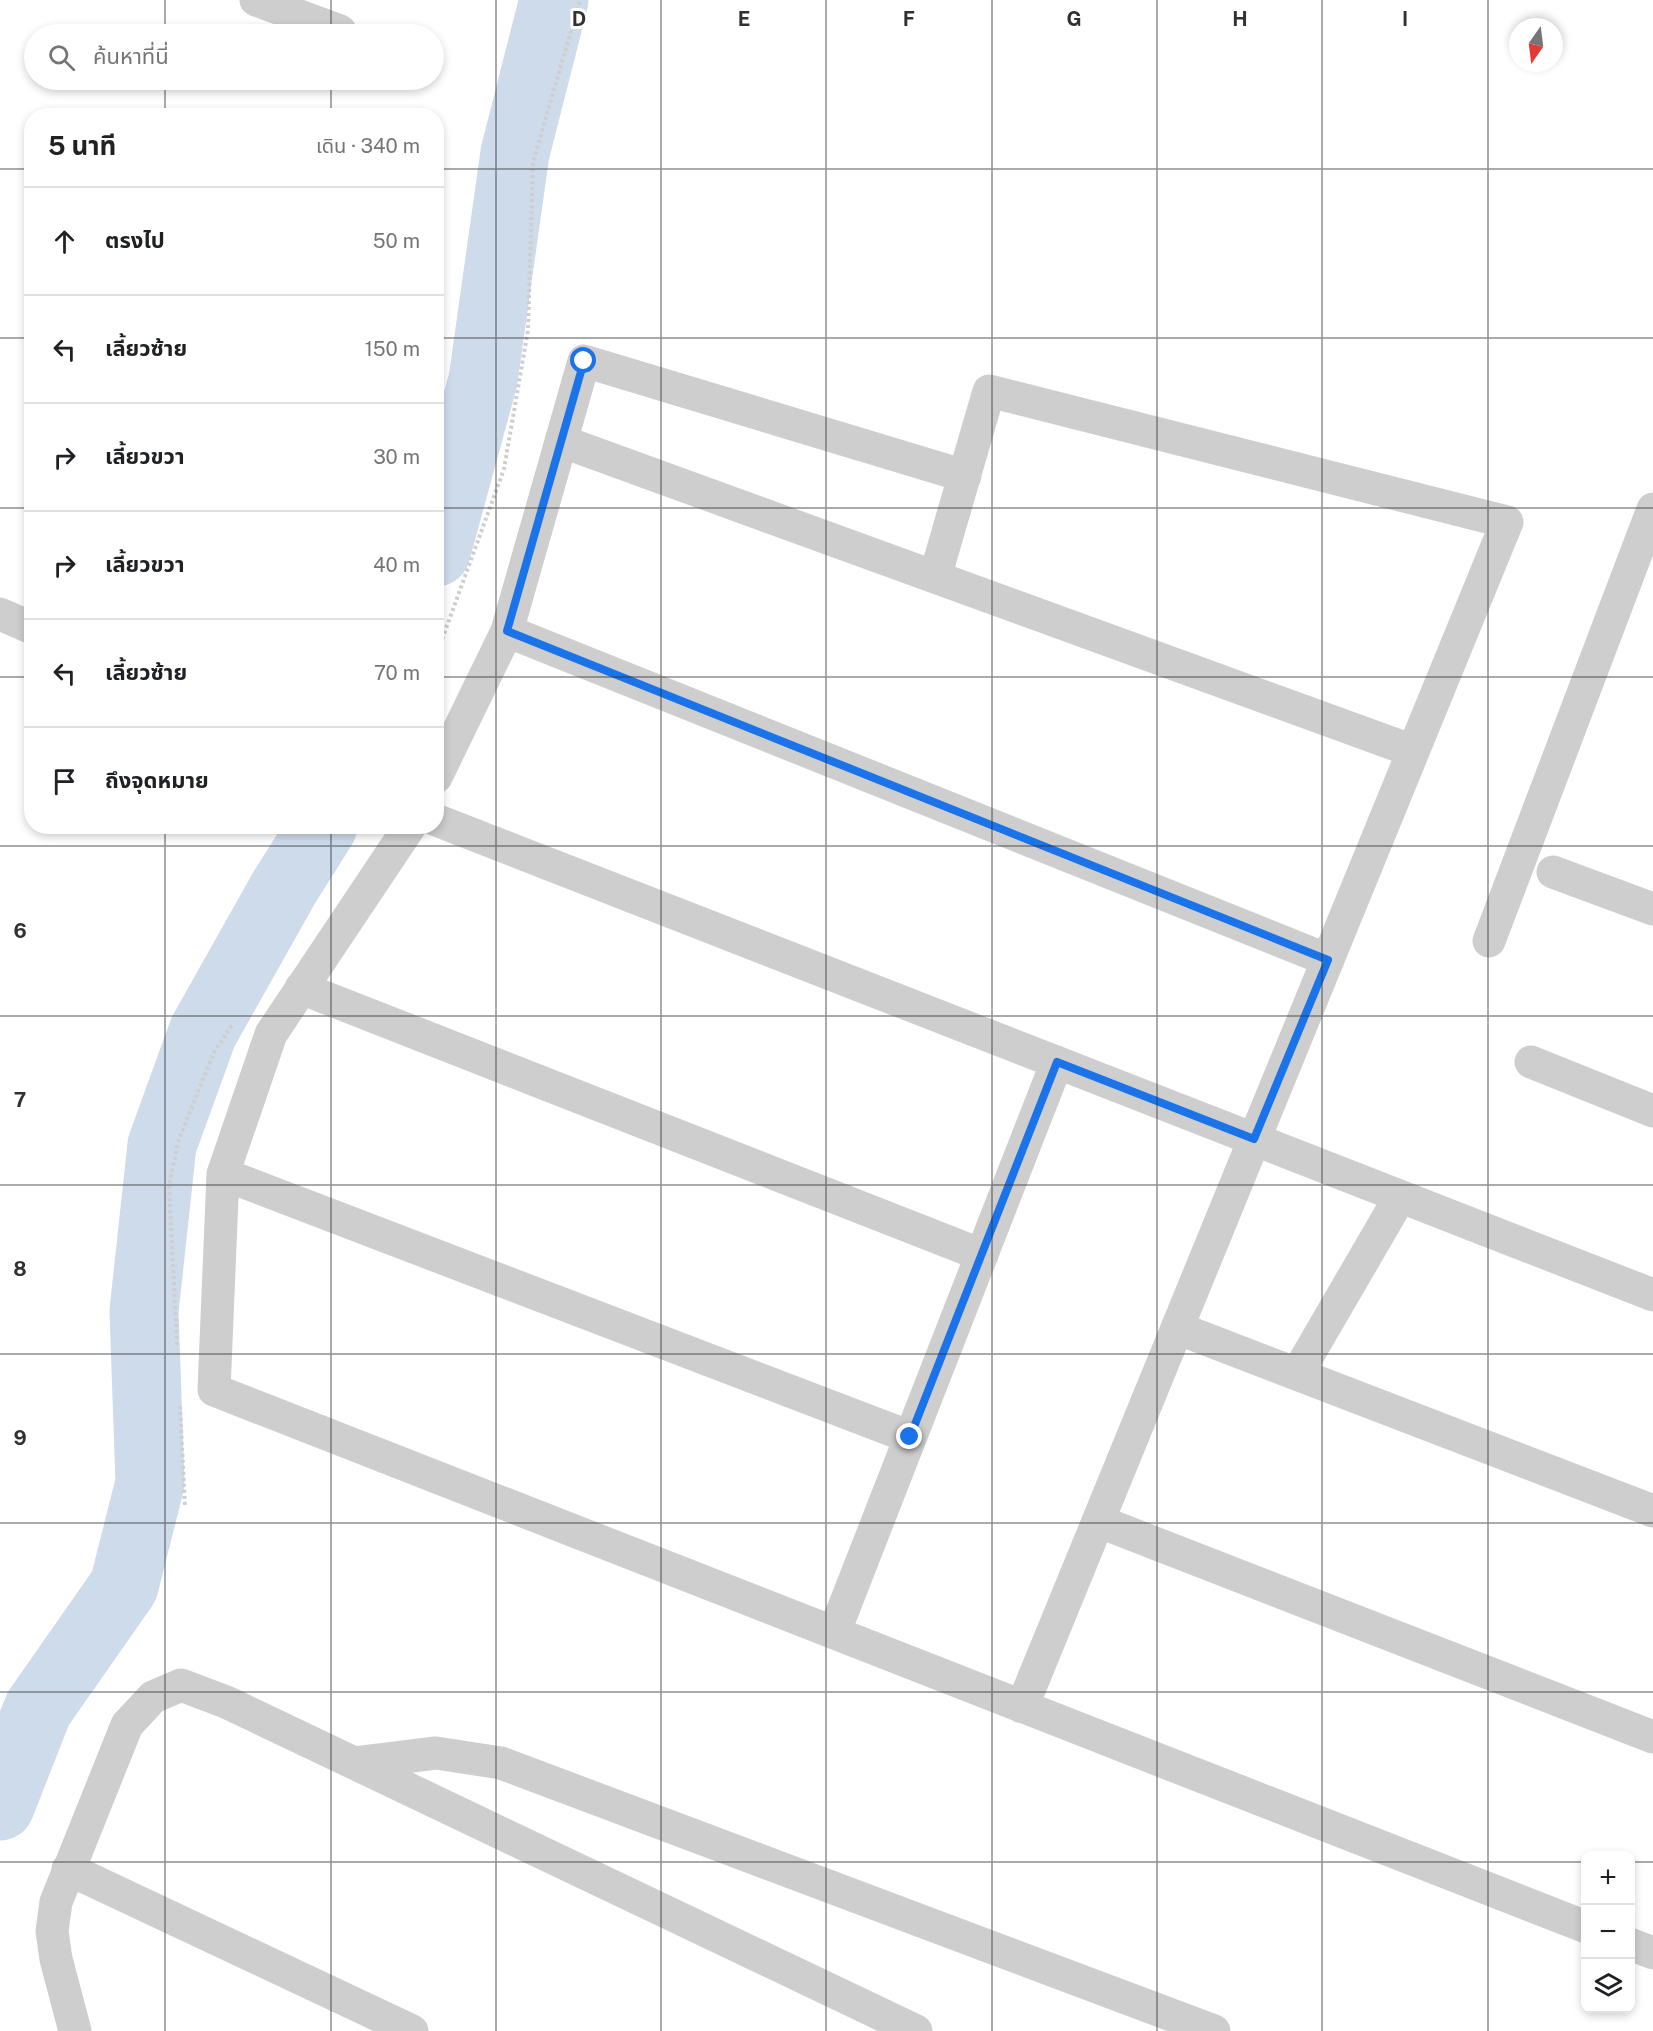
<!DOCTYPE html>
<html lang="th">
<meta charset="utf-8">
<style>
body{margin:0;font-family:"Public Sans","Noto Sans Thai",sans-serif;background:#f2f2f2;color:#202124}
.controls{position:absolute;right:18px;bottom:18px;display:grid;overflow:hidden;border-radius:12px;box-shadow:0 3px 9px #0003}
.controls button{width:54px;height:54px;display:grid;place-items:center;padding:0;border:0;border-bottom:2px solid #e0e0e0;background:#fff;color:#202124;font:30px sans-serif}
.compass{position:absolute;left:1509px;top:18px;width:54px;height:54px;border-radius:50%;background:#fff;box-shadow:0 3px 9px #0003;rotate:194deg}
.stop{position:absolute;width:18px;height:18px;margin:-14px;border:4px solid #1a73e8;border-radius:50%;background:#fff}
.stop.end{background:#1a73e8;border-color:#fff;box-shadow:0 2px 6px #0008}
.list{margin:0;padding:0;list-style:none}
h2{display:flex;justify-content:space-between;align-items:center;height:78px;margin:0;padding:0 24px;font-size:26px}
h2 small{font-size:20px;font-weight:400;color:#757577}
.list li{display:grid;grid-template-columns:39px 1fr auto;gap:18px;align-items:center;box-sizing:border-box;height:108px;padding:0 24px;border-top:2px solid #e0e0e0}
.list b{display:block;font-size:22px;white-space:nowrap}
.list em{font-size:20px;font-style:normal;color:#757577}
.icon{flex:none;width:33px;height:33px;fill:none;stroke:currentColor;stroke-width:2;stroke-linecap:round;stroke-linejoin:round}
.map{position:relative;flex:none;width:1653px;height:2031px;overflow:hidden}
.search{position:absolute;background:#fff;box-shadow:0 3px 9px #0003;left:24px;top:24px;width:420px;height:66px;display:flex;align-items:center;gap:15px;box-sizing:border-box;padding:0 21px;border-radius:33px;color:#757577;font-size:22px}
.panel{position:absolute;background:#fff;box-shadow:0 3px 9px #0003;left:24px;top:108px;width:420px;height:726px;border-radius:24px}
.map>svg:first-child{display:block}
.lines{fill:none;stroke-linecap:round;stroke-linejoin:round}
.river{stroke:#cedbeb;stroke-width:69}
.path{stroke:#cecece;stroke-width:4;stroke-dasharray:3 3;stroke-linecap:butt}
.street{stroke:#cecece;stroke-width:33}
.route{stroke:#1a73e8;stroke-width:8}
.grid{fill:none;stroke:#313131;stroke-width:1.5;stroke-opacity:0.55}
.grid-label{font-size:20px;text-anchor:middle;font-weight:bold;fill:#313131;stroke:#fff;stroke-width:6;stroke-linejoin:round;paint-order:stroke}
</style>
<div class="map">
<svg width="1653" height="2031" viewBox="0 0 1653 2031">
<rect width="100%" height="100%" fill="#fff"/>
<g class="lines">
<path class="river" d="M 436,552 L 483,380 L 515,153 L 554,0
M 0,1806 L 38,1709 L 124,1586 L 150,1483 L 144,1311 L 162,1145 L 203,1032 L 284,888 L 323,826"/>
<path class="path" d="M 436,656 L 504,469 L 528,330 L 533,162 L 580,0
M 177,1345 L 169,1185 L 179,1139 L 214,1052 L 233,1024
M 180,1406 L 185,1507"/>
<path class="street" d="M 256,0 L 340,31
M 561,441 L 1413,751
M 935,577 L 989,391 L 1507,522 L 1022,1707
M 0,614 L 32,628
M 507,631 L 1328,960
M 436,777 L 507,631 L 584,361 L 965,476
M 436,820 L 1653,1295
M 410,826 L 271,1034 L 223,1174 L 214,1390 L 1586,1927
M 1553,872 L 1653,909
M 1489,941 L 1653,509
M 301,988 L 982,1255
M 1531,1062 L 1653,1111
M 223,1174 L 910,1437
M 1177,1328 L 1653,1511
M 1297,1374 L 1400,1197
M 1098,1521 L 1653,1737
M 834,1633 L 1057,1062
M 355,1763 L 436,1753 L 501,1763 L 1214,2031
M 68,1869 L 412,2031
M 1630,1944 L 1653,1953
M 75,2031 L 56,1959 L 52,1931 L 56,1902 L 127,1725 L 153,1697 L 181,1685 L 226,1702 L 916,2031"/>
</g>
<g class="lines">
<path class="route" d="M 584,361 L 507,631 L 1328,960 L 1254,1139 L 1057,1062 L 910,1437"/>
</g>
<path class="grid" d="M 165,0 L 165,34M 331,0 L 331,34M 496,0 L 496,2031M 661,0 L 661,2031M 826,0 L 826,2031M 992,0 L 992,2031M 1157,0 L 1157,2031M 1322,0 L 1322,2031M 1488,0 L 1488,2031M 165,80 L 165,116M 331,80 L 331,116M 0,169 L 32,169M 436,169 L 1653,169M 0,338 L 32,338M 436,338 L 1653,338M 0,508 L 32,508M 436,508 L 1653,508M 0,677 L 32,677M 436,677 L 1653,677M 165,826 L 165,2031M 331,826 L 331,2031M 0,846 L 1653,846M 0,1016 L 1653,1016M 0,1185 L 1653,1185M 0,1354 L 1653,1354M 0,1523 L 1653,1523M 0,1692 L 1653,1692M 0,1862 L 1586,1862M 1630,1862 L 1653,1862"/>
<g class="grid-label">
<text x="579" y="26">D</text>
<text x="744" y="26">E</text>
<text x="909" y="26">F</text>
<text x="1074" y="26">G</text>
<text x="1240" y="26">H</text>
<text x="1405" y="26">I</text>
<text x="20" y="938">6</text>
<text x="20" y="1107">7</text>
<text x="20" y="1276">8</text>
<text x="20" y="1445">9</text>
</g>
</svg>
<div class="controls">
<button>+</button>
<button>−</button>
<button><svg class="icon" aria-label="layers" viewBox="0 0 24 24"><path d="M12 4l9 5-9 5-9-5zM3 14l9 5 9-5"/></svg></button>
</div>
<svg class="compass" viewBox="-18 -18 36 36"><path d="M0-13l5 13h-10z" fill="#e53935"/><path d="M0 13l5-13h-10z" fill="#757577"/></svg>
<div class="stop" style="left:584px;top:361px"></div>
<div class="stop end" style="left:910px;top:1437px"></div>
<div class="search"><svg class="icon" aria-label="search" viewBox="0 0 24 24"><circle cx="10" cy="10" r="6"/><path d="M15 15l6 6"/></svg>ค้นหาที่นี่</div>
<section class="panel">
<h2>5 นาที<small>เดิน · 340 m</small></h2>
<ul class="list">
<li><svg class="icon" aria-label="ahead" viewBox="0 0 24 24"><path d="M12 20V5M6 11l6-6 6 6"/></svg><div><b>ตรงไป</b></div><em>50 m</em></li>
<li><svg class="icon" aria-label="left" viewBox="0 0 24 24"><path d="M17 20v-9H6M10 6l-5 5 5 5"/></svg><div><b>เลี้ยวซ้าย</b></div><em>150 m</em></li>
<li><svg class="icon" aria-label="right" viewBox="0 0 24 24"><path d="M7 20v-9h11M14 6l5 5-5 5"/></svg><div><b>เลี้ยวขวา</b></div><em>30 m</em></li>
<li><svg class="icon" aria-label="right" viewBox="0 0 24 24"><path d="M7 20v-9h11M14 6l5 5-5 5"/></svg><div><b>เลี้ยวขวา</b></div><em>40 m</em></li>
<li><svg class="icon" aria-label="left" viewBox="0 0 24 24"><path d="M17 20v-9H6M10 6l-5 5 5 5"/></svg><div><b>เลี้ยวซ้าย</b></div><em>70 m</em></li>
<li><svg class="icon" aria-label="arrive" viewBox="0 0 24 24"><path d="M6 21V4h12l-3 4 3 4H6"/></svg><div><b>ถึงจุดหมาย</b></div></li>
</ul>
</section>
</div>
